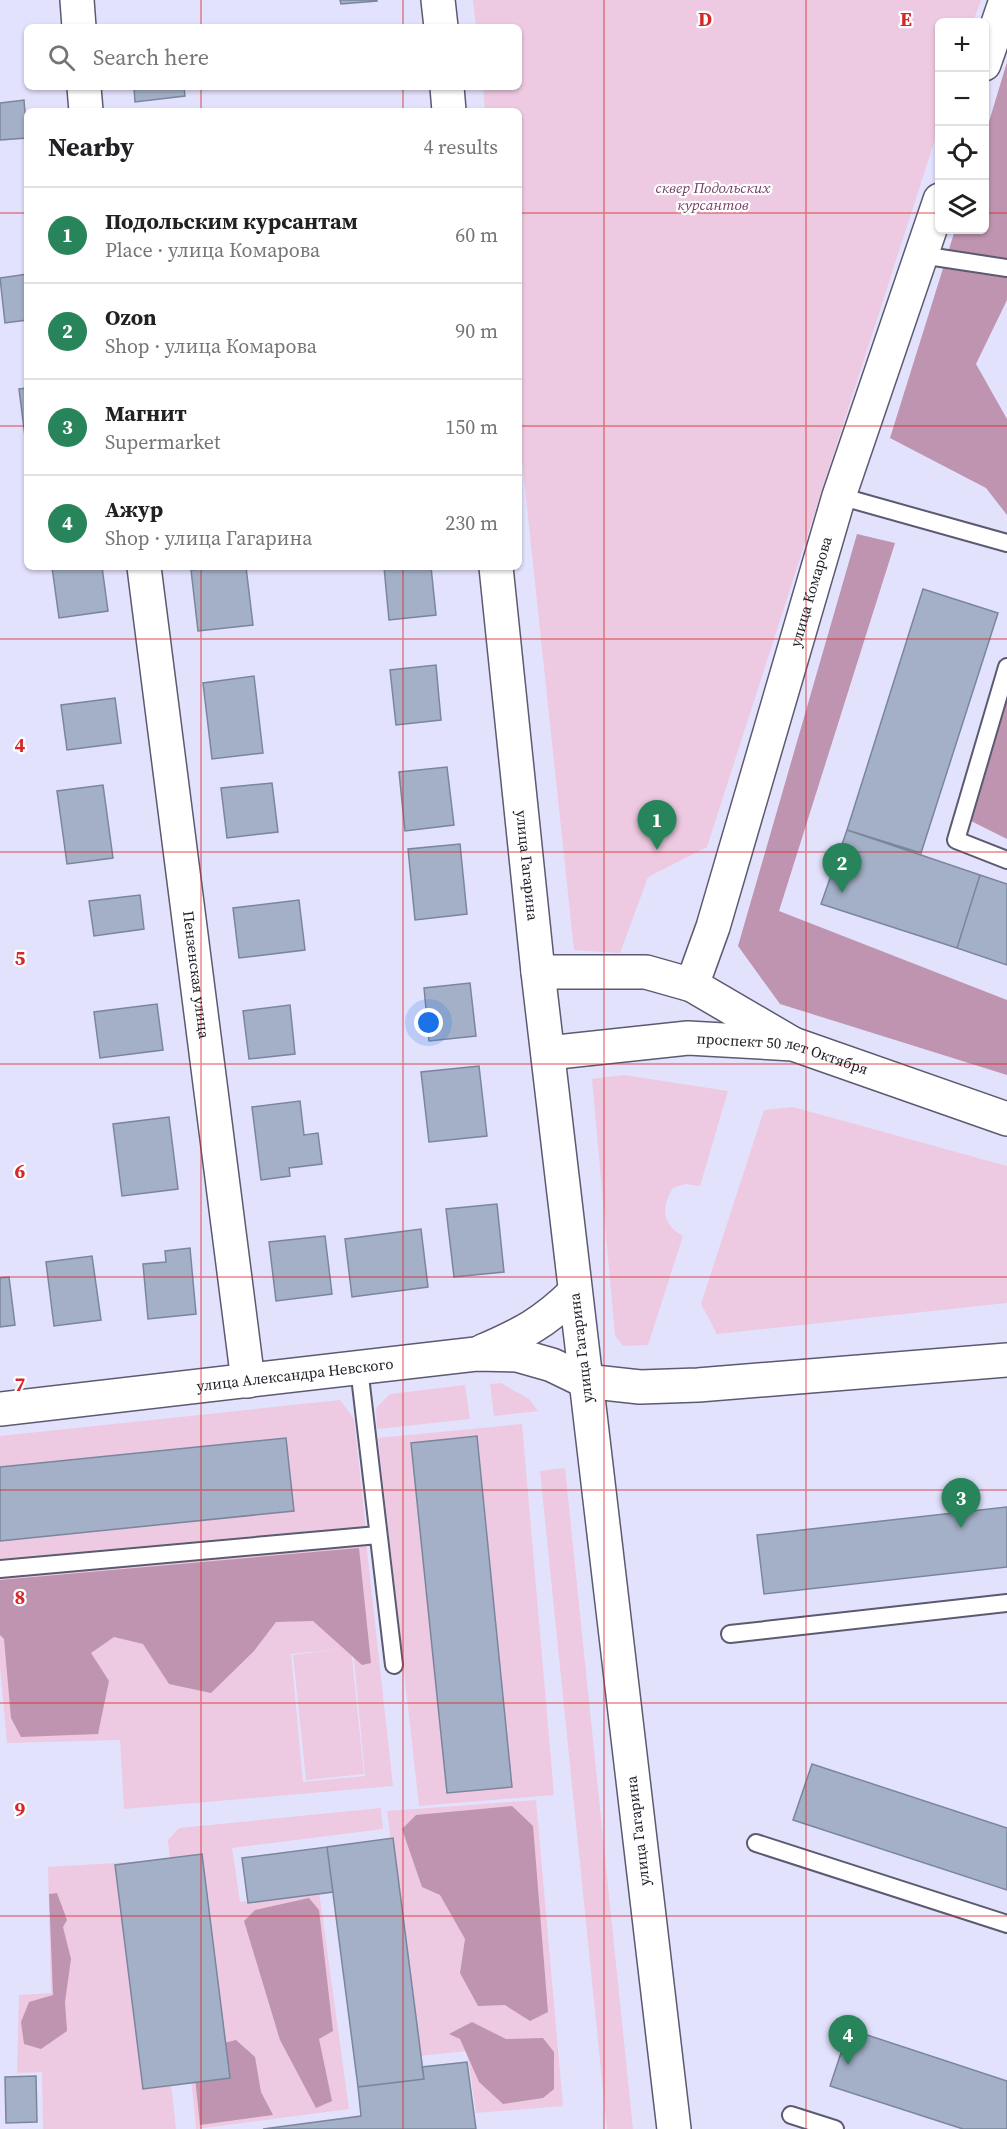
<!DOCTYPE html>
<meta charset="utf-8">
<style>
body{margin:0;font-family:"Source Serif 4",serif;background:#f6f6f6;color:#202124}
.controls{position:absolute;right:18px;top:18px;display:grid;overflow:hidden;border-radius:9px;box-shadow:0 2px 4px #0004}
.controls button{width:54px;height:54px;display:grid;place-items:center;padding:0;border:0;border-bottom:2px solid #e0e0e0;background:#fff;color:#202124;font:30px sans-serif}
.you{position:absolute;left:429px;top:1023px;width:21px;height:21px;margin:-15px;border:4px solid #fff;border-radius:50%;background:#1a73e8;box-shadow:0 0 0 9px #1a73e833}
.badge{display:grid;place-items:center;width:39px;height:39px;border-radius:50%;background:#27845b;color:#fff;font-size:20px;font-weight:700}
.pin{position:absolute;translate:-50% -50px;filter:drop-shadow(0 2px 3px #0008)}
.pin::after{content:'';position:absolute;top:32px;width:21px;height:18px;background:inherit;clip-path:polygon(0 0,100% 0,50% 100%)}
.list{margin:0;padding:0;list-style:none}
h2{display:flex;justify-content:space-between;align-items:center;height:78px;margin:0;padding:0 24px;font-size:26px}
h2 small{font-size:20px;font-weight:400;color:#757577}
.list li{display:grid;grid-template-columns:39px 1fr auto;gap:18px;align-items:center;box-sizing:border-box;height:96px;padding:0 24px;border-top:2px solid #e0e0e0}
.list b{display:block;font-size:22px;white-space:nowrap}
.list p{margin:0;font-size:20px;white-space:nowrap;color:#757577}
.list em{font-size:20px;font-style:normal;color:#757577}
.icon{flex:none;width:33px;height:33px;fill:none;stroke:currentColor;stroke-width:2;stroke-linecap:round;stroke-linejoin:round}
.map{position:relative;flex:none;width:1007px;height:2129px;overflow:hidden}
.search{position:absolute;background:#fff;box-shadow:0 2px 4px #0004;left:24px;top:24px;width:498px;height:66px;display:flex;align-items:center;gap:15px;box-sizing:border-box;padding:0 21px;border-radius:9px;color:#757577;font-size:22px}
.panel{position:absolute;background:#fff;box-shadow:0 2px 4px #0004;left:24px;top:108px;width:498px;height:462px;border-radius:9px}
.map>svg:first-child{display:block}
.green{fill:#edcae1;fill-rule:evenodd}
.forest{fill:#be94b0}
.building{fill:#a3b0c8;stroke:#79869c;stroke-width:1.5}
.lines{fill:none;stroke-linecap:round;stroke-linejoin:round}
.service-casing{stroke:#5b5a71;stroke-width:20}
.minor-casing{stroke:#5b5a71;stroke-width:36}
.tertiary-casing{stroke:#5b5a71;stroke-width:36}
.secondary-casing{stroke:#5b5a71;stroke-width:36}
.service{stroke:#fff;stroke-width:16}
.minor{stroke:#fff;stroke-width:33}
.tertiary{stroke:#fff;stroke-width:33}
.secondary{stroke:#fff;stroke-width:33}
.grid{fill:none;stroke:#d62828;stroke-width:1.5;stroke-opacity:0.55}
.labels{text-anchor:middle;stroke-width:4.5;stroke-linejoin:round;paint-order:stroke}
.park-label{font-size:15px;font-style:italic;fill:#743d64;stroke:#fff}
.street-label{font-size:15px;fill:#202029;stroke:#fff}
.grid-label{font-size:20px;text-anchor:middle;font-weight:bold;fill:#d62828;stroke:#fff;stroke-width:4.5;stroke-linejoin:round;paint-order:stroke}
</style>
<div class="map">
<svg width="1007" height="2129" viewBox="0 0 1007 2129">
<rect width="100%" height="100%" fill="#e3e2fd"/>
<path class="green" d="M 473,0 L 981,0 L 973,22 L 940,22 L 939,127 L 707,847 L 648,877 L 620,953 L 574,950 L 519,432 L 519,111 L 485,111 L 483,87 L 519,87 L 519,27 L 476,27 Z
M 624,1075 L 728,1091 L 700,1186 L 686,1184 L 673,1188 C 661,1207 662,1224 683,1236 L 648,1345 L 623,1346 L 615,1336 L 592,1079 Z
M 793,1107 L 1007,1166 L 1007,1303 L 717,1334 L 701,1304 L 764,1110 Z
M 501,1383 L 529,1399 L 538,1411 L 494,1416 L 490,1384 Z
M 465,1385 L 470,1419 L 377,1429 L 376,1408 L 390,1394 Z
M 340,1400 L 354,1419 L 366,1530 L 0,1562 L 0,1436 Z
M 522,1424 L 554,1795 L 419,1806 L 378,1438 Z
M 565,1468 L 633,2129 L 607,2129 L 540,1471 Z
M 366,1541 L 393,1786 L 124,1809 L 120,1740 L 7,1743 L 0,1667 L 0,1577 ZM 351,1648 L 353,1648 L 365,1776 L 303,1782 L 291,1654 L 341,1649 L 293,1655 L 306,1780 L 364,1774 Z
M 536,1800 L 563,2106 L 476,2113 L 467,2051 L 419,2056 L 387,1811 Z
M 381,1808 L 383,1829 L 232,1848 L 240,1902 L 319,1891 L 349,2109 L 196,2129 L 168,1840 L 179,1828 Z
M 147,1861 L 176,2129 L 43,2129 L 42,2072 L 17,2073 L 19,1995 L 51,1993 L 48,1867 Z"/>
<path class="forest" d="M 1007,62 L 1007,300 L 976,364 L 1007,419 L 1007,515 L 986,488 L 890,438 L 955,230 L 984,230 L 985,135 Z
M 857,534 L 895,543 L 779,911 L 1007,1000 L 1007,1075 L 780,1004 L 738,946 Z
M 1007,699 L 1007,839 L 963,817 Z
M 359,1548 L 371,1663 L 362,1665 L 313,1621 L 276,1622 L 254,1651 L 211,1693 L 169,1684 L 143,1644 L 114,1637 L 91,1653 L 109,1681 L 98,1734 L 21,1737 L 11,1718 L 4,1639 L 0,1635 L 0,1580 Z
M 512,1806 L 533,1826 L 548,2012 L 530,2021 L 505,2005 L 478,2006 L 460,1973 L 465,1939 L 440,1895 L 422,1887 L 402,1829 L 416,1815 Z
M 57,1893 L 67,1920 L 63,1927 L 71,1959 L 65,2002 L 67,2031 L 41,2049 L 24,2044 L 21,2022 L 29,2002 L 53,1995 L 49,1894 Z
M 309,1898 L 319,1910 L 333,2031 L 319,2039 L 332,2101 L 316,2108 L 280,2040 L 244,1921 L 255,1910 Z
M 189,2021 L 212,2046 L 236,2040 L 255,2057 L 261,2092 L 273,2115 L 200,2125 Z
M 472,2022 L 506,2039 L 543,2038 L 554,2052 L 554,2089 L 543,2098 L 503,2104 L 479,2082 L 460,2039 L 449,2034 Z"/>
<path class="building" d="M 340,0 L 377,0 L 377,1 L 341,4 Z
M 134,87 L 184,87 L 185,96 L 135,102 Z
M 24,100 L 27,138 L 0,140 L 0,103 Z
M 27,274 L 27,320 L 5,323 L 0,278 Z
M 27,388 L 27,444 L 26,444 L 19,389 Z
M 52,567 L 102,567 L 108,611 L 59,618 Z
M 220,567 L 246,567 L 253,625 L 198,631 L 191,570 Z
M 384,567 L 431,567 L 436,615 L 389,620 Z
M 923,589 L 998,613 L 921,853 L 847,830 Z
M 436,665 L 441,720 L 396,725 L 390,670 Z
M 254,676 L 263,753 L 212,759 L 203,683 Z
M 115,698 L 121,743 L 67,750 L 61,705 Z
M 447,767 L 454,825 L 405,831 L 399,772 Z
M 272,783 L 278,832 L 227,838 L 221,788 Z
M 103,785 L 113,858 L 67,864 L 57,791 Z
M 847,830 L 980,875 L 957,948 L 821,904 Z
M 460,844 L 467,914 L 415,920 L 408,849 Z
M 980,875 L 1007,884 L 1007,965 L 957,948 Z
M 140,895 L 144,929 L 94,936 L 89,901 Z
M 299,900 L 305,950 L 239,958 L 233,908 Z
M 470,983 L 476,1036 L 429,1041 L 424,988 Z
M 157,1004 L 163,1050 L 100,1058 L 94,1012 Z
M 290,1005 L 295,1054 L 249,1059 L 243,1011 Z
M 479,1066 L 487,1136 L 429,1142 L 421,1072 Z
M 300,1101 L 304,1135 L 318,1133 L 322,1164 L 289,1168 L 290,1176 L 261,1180 L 252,1107 Z
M 169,1117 L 178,1189 L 122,1196 L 113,1124 Z
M 497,1204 L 504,1272 L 454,1277 L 446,1209 Z
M 421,1229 L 428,1287 L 352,1297 L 345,1239 Z
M 325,1236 L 332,1294 L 276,1301 L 269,1242 Z
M 190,1248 L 196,1314 L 148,1319 L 143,1264 L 166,1262 L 165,1251 Z
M 92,1256 L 101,1320 L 54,1326 L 46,1262 Z
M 9,1277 L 15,1325 L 0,1327 L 0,1278 Z
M 477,1436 L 512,1787 L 447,1793 L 411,1443 Z
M 286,1438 L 294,1511 L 0,1541 L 0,1467 Z
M 1007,1507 L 1007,1567 L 764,1594 L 757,1535 Z
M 812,1764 L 1007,1828 L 1007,1890 L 793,1820 Z
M 393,1838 L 424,2079 L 358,2087 L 327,1847 Z
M 327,1847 L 333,1892 L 248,1903 L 242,1858 Z
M 202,1854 L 230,2078 L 143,2089 L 115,1865 Z
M 849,2029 L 1007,2081 L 1007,2129 L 963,2129 L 830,2086 Z
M 467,2062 L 476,2129 L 263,2129 L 361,2116 L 358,2087 L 424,2079 L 422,2067 Z
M 36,2076 L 37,2122 L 6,2123 L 5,2077 Z"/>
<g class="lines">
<defs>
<path id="service" d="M 921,255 L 1007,268
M 839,496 L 1007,543
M 1007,667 L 956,840 L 1007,860
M 359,1368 L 394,1665
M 0,1569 L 378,1535
M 730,1634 L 1007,1603
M 756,1843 L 1007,1924
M 791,2115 L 835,2129"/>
<g id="minor">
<path d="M 77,0 L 79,27"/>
<path d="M 984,64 L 1006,0"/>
<path d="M 84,87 L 86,111"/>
<path id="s1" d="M 144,567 L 248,1381"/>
<path id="s2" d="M 692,985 L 713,927 L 839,496 L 940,200"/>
</g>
<g id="tertiary">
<path d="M 438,0 L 441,27"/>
<path d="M 447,87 L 449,111"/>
<path id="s3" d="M 496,567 L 538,972"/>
</g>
<g id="secondary">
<path id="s4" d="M 548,1053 L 688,1038 L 793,1044 L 1007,1119"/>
<path d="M 483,1351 C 522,1334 544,1323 575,1292"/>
<path id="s5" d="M 0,1409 L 476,1354 L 517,1355 L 552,1365 L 585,1381 L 640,1387 L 698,1385 L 1007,1360"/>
<path d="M 674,2129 L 538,972 L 646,972 L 692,985 L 793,1044"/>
</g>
</defs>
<use href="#service" class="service-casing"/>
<use href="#minor" class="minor-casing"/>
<use href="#tertiary" class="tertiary-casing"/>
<use href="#secondary" class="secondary-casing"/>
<use href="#service" class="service"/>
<use href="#minor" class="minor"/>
<use href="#tertiary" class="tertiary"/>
<use href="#secondary" class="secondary"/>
</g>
<path class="grid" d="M 201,0 L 201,27M 403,0 L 403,27M 604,0 L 604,2129M 806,0 L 806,2129M 201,87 L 201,111M 403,87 L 403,111M 0,213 L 27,213M 519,213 L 940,213M 984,213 L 1007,213M 0,426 L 27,426M 519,426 L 1007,426M 201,567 L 201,2129M 403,567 L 403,2129M 0,639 L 1007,639M 0,852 L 1007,852M 0,1064 L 1007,1064M 0,1277 L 1007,1277M 0,1490 L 1007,1490M 0,1703 L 1007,1703M 0,1916 L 1007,1916"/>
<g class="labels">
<g class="park-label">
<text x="713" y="193">сквер Подольских<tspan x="713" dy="17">курсантов</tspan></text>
</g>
<g class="street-label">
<text dy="5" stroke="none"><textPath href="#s2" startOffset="411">улица Комарова</textPath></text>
<text dy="5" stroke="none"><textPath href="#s3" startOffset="300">улица Гагарина</textPath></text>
<text dy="5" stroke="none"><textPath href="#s1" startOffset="411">Пензенская улица</textPath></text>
<text dy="5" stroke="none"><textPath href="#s4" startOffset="237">проспект 50 лет Октября</textPath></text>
<text transform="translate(581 1348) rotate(-97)" y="5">улица Гагарина</text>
<text dy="5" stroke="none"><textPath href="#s5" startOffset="297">улица Александра Невского</textPath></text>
<text transform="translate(638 1831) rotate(-97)" y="5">улица Гагарина</text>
</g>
</g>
<g class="grid-label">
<text x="705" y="26">D</text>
<text x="906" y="26">E</text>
<text x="20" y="752">4</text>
<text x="20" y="965">5</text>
<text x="20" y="1178">6</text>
<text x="20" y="1391">7</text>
<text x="20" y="1604">8</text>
<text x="20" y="1816">9</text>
</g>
</svg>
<div class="controls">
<button>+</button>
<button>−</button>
<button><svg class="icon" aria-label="locate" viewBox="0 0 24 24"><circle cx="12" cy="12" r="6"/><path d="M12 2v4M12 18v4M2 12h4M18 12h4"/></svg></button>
<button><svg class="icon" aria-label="layers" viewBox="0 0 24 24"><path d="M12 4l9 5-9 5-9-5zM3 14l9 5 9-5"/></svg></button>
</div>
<div class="you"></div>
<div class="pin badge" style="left:657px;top:850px">1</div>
<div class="pin badge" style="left:842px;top:893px">2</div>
<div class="pin badge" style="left:961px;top:1528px">3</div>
<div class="pin badge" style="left:848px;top:2065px">4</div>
<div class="search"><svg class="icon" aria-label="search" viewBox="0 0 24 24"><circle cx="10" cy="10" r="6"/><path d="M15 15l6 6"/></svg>Search here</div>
<section class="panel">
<h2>Nearby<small>4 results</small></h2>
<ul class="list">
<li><span class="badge">1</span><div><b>Подольским курсантам</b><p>Place · улица Комарова</p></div><em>60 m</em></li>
<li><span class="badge">2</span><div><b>Ozon</b><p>Shop · улица Комарова</p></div><em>90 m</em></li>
<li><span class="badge">3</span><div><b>Магнит</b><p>Supermarket</p></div><em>150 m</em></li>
<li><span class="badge">4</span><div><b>Ажур</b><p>Shop · улица Гагарина</p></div><em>230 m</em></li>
</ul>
</section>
</div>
